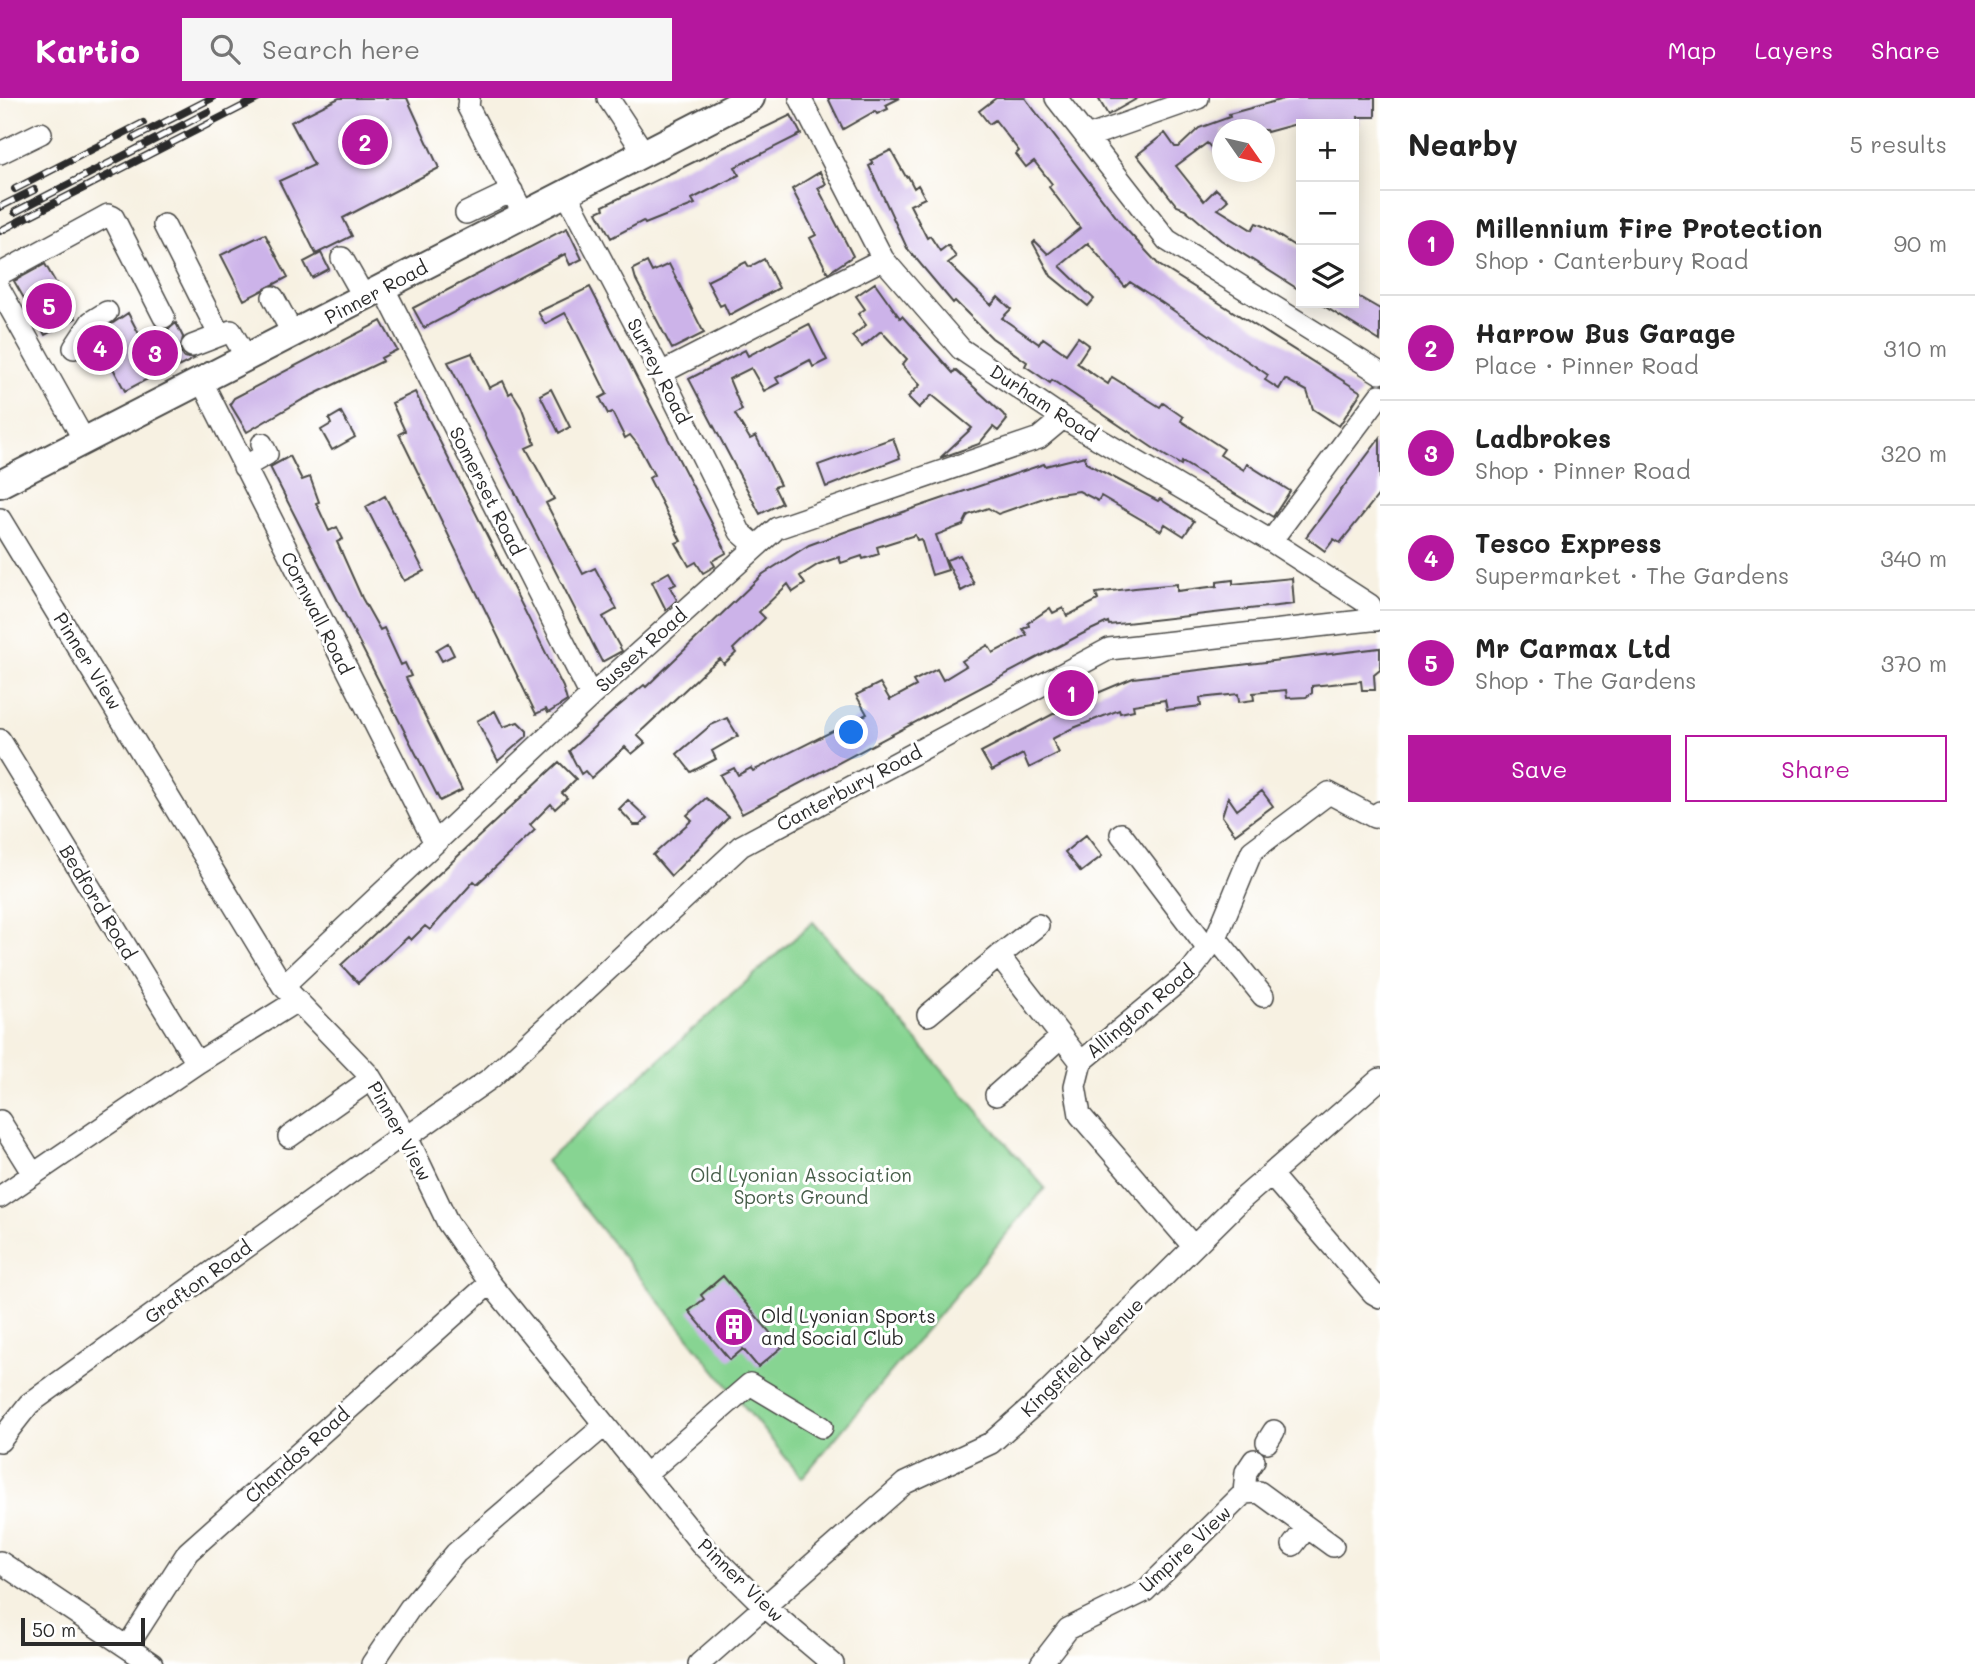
<!DOCTYPE html>
<meta charset="utf-8">
<style>
body{margin:0;font-family:Mali,sans-serif;background:#f6f6f6;color:#222}
.controls{position:absolute;right:21px;top:21px;display:grid;overflow:hidden;border-radius:0px;box-shadow:0 4px 18px #0003}
.controls button{width:63px;height:63px;display:grid;place-items:center;padding:0;border:0;border-bottom:2px solid #e0e0e0;background:#fff;color:#222;font:35px sans-serif}
.compass{position:absolute;left:1212px;top:21px;width:63px;height:63px;border-radius:50%;background:#fff;box-shadow:0 4px 18px #0003;rotate:124deg}
.scale{position:absolute;left:21px;bottom:18px;width:124px;box-sizing:border-box;padding-left:7px;border:4px solid #2b2b2b;border-top:0;font-size:19px;line-height:24px;white-space:nowrap;color:#2b2b2b;-webkit-text-stroke:5px #fff;paint-order:stroke}
.you{position:absolute;left:852px;top:635px;width:24px;height:24px;margin:-18px;border:5px solid #fff;border-radius:50%;background:#1a73e8;box-shadow:0 0 0 10px #1a73e833}
.badge{display:grid;place-items:center;width:46px;height:46px;border-radius:50%;background:#b5179e;color:#fff;font-size:23px;font-weight:700}
.pin{position:absolute;translate:-50% -50%;border:4px solid #fff;box-shadow:0 2px 7px #0006}
.list{margin:0;padding:0;list-style:none}
h2{display:flex;justify-content:space-between;align-items:center;height:91px;margin:0;padding:0 28px;font-size:30px}
h2 small{font-size:23px;font-weight:400;color:#767676}
.list li{display:grid;grid-template-columns:46px 1fr auto;gap:21px;align-items:center;box-sizing:border-box;height:105px;padding:0 28px;border-top:2px solid #e0e0e0}
.list b{display:block;font-size:26px;white-space:nowrap}
.list p{margin:0;font-size:23px;white-space:nowrap;color:#767676}
.list em{font-size:23px;font-style:normal;color:#767676}
.actions{display:flex;gap:14px;padding:21px 28px}
.actions a{flex:1;padding:16px 0;border:2px solid #b5179e;border-radius:0px;text-align:center;font-size:24px;color:#b5179e}
.actions .main{background:#b5179e;color:#fff}
.icon{flex:none;width:38px;height:38px;fill:none;stroke:currentColor;stroke-width:2;stroke-linecap:round;stroke-linejoin:round}
.map{position:relative;flex:none;width:1380px;height:1566px;overflow:hidden}
header{display:flex;align-items:center;gap:42px;box-sizing:border-box;height:98px;padding:0 35px;background:#b5179e;color:#fff}
header strong{font-size:33px}
nav{display:flex;gap:38px;margin-inline-start:auto;font-size:24px}
.search{width:490px;height:63px;background:#f6f6f6;display:flex;align-items:center;gap:18px;box-sizing:border-box;padding:0 24px;border-radius:0px;color:#767676;font-size:26px}
main{display:flex}
aside{flex:1;background:#fff}
.map>svg:first-child{display:block}
.green{fill:#87d492;stroke:#59805e;stroke-width:2}
.building{fill:#ccb3e9}
.lines{fill:none;stroke-linecap:round;stroke-linejoin:round}
.minor-casing{stroke:#4a4946;stroke-width:24}
.major-casing{stroke:#4a4946;stroke-width:30}
.minor{stroke:#fff;stroke-width:21}
.major{stroke:#fff;stroke-width:26}
.rail-casing{stroke:#2b2b2b;stroke-width:8}
.rail{stroke:#fff;stroke-width:5;stroke-dasharray:16;stroke-linecap:butt}
.labels{text-anchor:middle;stroke-width:6;stroke-linejoin:round;paint-order:stroke}
.street-label{font-size:19px;fill:#2b2b2b;stroke:#fff}
.park-label{font-size:19px;fill:#475e4a;stroke:#fff}
.poi-label{font-size:19px;fill:#2b2b2b;stroke:#fff;text-anchor:start}
</style>
<header>
<strong>Kartio</strong>
<div class="search"><svg class="icon" aria-label="search" viewBox="0 0 24 24"><circle cx="10" cy="10" r="6"/><path d="M15 15l6 6"/></svg>Search here</div>
<nav><a>Map</a><a>Layers</a><a>Share</a></nav>
</header>
<main>
<div class="map">
<svg width="1380" height="1566" viewBox="0 0 1380 1566">
<rect width="100%" height="100%" fill="#fff"/>
<filter id="ink" filterUnits="userSpaceOnUse"><feTurbulence type="fractalNoise" baseFrequency=".0143" numOctaves="2"/><feDisplacementMap in="SourceGraphic" scale="14" xChannelSelector="R" yChannelSelector="G"/><feConvolveMatrix kernelMatrix="1 2 1 2 8 2 1 2 1" color-interpolation-filters="sRGB"/></filter>
<filter id="wash" filterUnits="userSpaceOnUse"><feTurbulence type="fractalNoise" baseFrequency=".00686" numOctaves="4" result="noise"/><feDisplacementMap in="SourceGraphic" scale="28" xChannelSelector="R" yChannelSelector="G"/><feGaussianBlur stdDeviation="1.57" result="paint"/><feColorMatrix in="noise" values="0 0 0 0 0 0 0 0 0 0 0 0 0 0 0 0 0 1.4 0 .05"/><feComposite in="paint" operator="in"/></filter>
<g filter="url(#wash)">
<rect width="100%" height="100%" fill="#f7f1e2"/>
<path class="green" d="M 813,824 L 1045,1090 L 802,1380 L 546,1063 Z"/>
<g id="blocks">
<path class="building" d="M 339,0 L 407,0 L 439,70 L 343,120 L 352,138 L 316,156 L 279,83 L 314,67 L 291,24 Z
M 828,0 L 900,0 L 886,7 L 888,11 L 877,16 L 875,13 L 843,31 Z
M 996,0 L 1025,0 L 1124,129 L 1159,167 L 1361,294 L 1339,328 L 1313,311 L 1307,293 L 1285,281 L 1279,291 L 1265,282 L 1268,277 L 1161,204 L 1130,184 L 1125,189 L 1088,145 L 1060,168 L 1094,201 L 1088,208 L 1051,178 L 1033,145 L 1035,143 L 1048,156 L 1080,130 L 1049,89 L 1052,86 L 1034,63 L 1026,69 L 1016,56 L 1019,53 L 995,22 L 989,26 L 979,13 Z
M 1098,0 L 1138,0 L 1108,17 Z
M 1287,0 L 1375,0 L 1375,19 L 1358,19 L 1359,26 L 1300,25 L 1267,34 L 1266,32 L 1222,32 L 1222,62 L 1207,45 L 1176,68 L 1204,103 L 1216,91 L 1228,102 L 1218,111 L 1252,132 L 1256,125 L 1263,128 L 1301,152 L 1301,193 L 1221,142 L 1185,111 L 1177,108 L 1137,57 L 1165,35 L 1175,49 L 1179,49 L 1199,30 L 1230,19 L 1229,16 Z
M 791,17 L 801,36 L 735,69 L 739,77 L 692,101 L 695,106 L 645,126 L 643,123 L 611,140 L 597,114 L 604,111 L 603,108 Z
M 891,52 L 906,79 L 908,78 L 914,90 L 918,87 L 925,100 L 910,107 L 927,140 L 930,138 L 940,153 L 948,147 L 956,159 L 948,165 L 991,207 L 998,199 L 1011,211 L 1002,220 L 1039,246 L 1043,240 L 1066,256 L 1078,239 L 1089,247 L 1077,265 L 1108,286 L 1112,279 L 1160,309 L 1163,305 L 1183,319 L 1181,323 L 1224,351 L 1220,357 L 1244,372 L 1247,366 L 1290,393 L 1273,419 L 1182,364 L 1181,367 L 1159,354 L 1052,282 L 1050,285 L 1037,276 L 1025,268 L 1027,264 L 992,240 L 955,203 L 953,205 L 907,150 L 869,68 L 873,66 L 871,62 Z
M 820,74 L 826,86 L 818,90 L 853,158 L 828,175 L 810,140 L 816,137 L 792,91 Z
M 567,130 L 582,161 L 570,167 L 565,156 L 424,230 L 413,210 Z
M 265,136 L 288,179 L 244,202 L 221,157 Z
M 321,155 L 329,171 L 312,180 L 304,164 Z
M 764,161 L 779,190 L 729,217 L 724,206 L 720,208 L 707,183 L 746,164 L 749,169 Z
M 647,164 L 652,174 L 669,166 L 704,235 L 672,251 L 636,182 L 633,171 Z
M 45,166 L 76,220 L 45,237 L 14,183 Z
M 875,185 L 900,220 L 902,218 L 953,275 L 955,272 L 963,279 L 1003,316 L 1007,322 L 998,333 L 993,329 L 979,346 L 940,360 L 972,330 L 932,297 L 919,310 L 908,299 L 920,287 L 902,267 L 907,261 L 881,233 L 862,249 L 852,238 L 866,227 L 858,216 L 865,211 L 856,198 Z
M 590,189 L 724,449 L 726,455 L 712,463 L 715,468 L 703,475 L 696,464 L 689,468 L 676,445 L 681,443 L 649,380 L 654,377 L 638,347 L 630,337 L 625,340 L 612,314 L 608,316 L 600,300 L 607,296 L 572,226 L 565,215 L 545,226 L 538,214 Z
M 1354,196 L 1380,211 L 1380,243 L 1319,205 L 1354,205 Z
M 128,215 L 140,238 L 156,229 L 169,231 L 176,225 L 183,239 L 180,253 L 184,259 L 194,261 L 170,273 L 168,270 L 125,293 L 106,257 L 111,254 L 100,234 Z
M 381,223 L 397,252 L 381,260 L 383,263 L 302,302 L 247,334 L 230,306 L 234,300 Z
M 809,226 L 827,262 L 813,269 L 810,262 L 776,280 L 779,285 L 764,293 L 751,270 L 729,281 L 742,312 L 735,316 L 750,341 L 756,338 L 780,387 L 774,389 L 782,405 L 760,416 L 689,281 L 745,252 L 748,258 Z
M 472,255 L 489,290 L 503,283 L 509,296 L 512,294 L 521,308 L 535,346 L 526,350 L 554,401 L 546,405 L 583,476 L 595,470 L 617,511 L 603,519 L 622,553 L 602,564 L 448,264 Z
M 551,291 L 570,329 L 559,335 L 540,297 Z
M 415,294 L 563,589 L 567,603 L 548,615 L 546,611 L 536,616 L 399,336 L 405,333 L 392,305 Z
M 341,314 L 355,339 L 332,352 L 321,332 L 331,326 L 329,321 Z
M 893,340 L 900,360 L 826,389 L 818,367 Z
M 1380,340 L 1380,395 L 1340,445 L 1334,441 L 1325,453 L 1306,439 Z
M 290,358 L 302,382 L 310,379 L 319,404 L 316,405 L 329,433 L 337,429 L 343,441 L 337,444 L 362,500 L 380,532 L 384,530 L 401,567 L 405,565 L 411,578 L 406,580 L 462,692 L 440,703 L 270,369 Z
M 1085,358 L 1086,365 L 1158,403 L 1160,401 L 1194,423 L 1184,438 L 1165,426 L 1161,433 L 1101,398 L 1098,403 L 1079,393 L 1052,397 L 998,416 L 988,410 L 968,417 L 963,427 L 936,437 L 948,472 L 932,477 L 921,441 L 917,442 L 915,437 L 877,449 L 879,456 L 863,461 L 862,458 L 841,465 L 839,459 L 819,466 L 800,478 L 805,486 L 793,494 L 788,486 L 759,514 L 765,520 L 733,551 L 736,555 L 724,566 L 720,561 L 707,571 L 637,637 L 645,645 L 632,656 L 625,649 L 591,680 L 585,673 L 581,676 L 569,653 L 614,612 L 644,587 L 646,589 L 763,476 L 809,447 L 853,431 L 1044,366 L 1045,368 Z
M 385,398 L 424,473 L 404,483 L 366,409 Z
M 960,457 L 974,486 L 961,493 L 946,462 Z
M 669,474 L 676,486 L 670,489 L 677,502 L 666,512 L 652,484 Z
M 1292,480 L 1294,506 L 1109,527 L 1108,524 L 1082,536 L 742,716 L 720,677 L 734,670 L 738,677 L 751,670 L 753,673 L 867,616 L 856,597 L 880,585 L 890,602 L 916,588 L 913,583 L 937,571 L 943,582 L 966,568 L 962,563 L 988,547 L 993,555 L 1027,537 L 1023,531 L 1029,528 L 1028,525 L 1050,510 L 1053,515 L 1063,510 L 1067,518 L 1098,502 L 1096,495 L 1135,490 L 1177,486 L 1177,493 L 1217,488 L 1217,484 L 1233,482 L 1233,486 Z
M 448,545 L 454,557 L 442,563 L 436,552 Z
M 1380,550 L 1380,572 L 1374,577 L 1375,592 L 1362,592 L 1361,583 L 1312,588 L 1312,595 L 1306,599 L 1287,600 L 1286,592 L 1253,595 L 1254,602 L 1239,604 L 1238,596 L 1200,600 L 1201,608 L 1167,612 L 1165,602 L 1133,607 L 1134,612 L 1120,615 L 1119,612 L 1071,631 L 1052,641 L 1059,655 L 1029,670 L 1023,656 L 992,673 L 981,654 L 1074,605 L 1133,580 Z
M 495,613 L 503,629 L 518,624 L 527,633 L 527,638 L 498,663 L 477,623 Z
M 727,620 L 738,638 L 712,653 L 716,661 L 691,674 L 677,656 L 711,627 Z
M 559,664 L 576,681 L 562,695 L 567,700 L 555,711 L 551,706 L 530,727 L 535,732 L 477,786 L 474,783 L 430,832 L 425,828 L 411,842 L 408,839 L 358,885 L 341,867 Z
M 1262,693 L 1273,708 L 1235,736 L 1222,718 L 1228,699 L 1237,712 Z
M 706,700 L 729,719 L 671,778 L 653,757 L 692,722 L 687,717 Z
M 628,702 L 647,720 L 640,727 L 634,727 L 619,711 Z
M 1086,737 L 1102,758 L 1081,774 L 1065,754 Z
M 723,1178 L 782,1249 L 758,1269 L 743,1251 L 730,1262 L 689,1213 L 704,1201 L 701,1197 Z"/>
</g>
</g>
<g filter="url(#ink)">
<use href="#blocks" fill-opacity="0" stroke="#4a4946" stroke-width="2"/>
<g class="lines">
<defs>
<path id="minor" d="M 469,0 L 468,9 L 524,117
M 608,0 L 644,55
M 800,0 L 883,161 L 961,251 L 1063,320 L 1271,443 L 1370,507 L 1376,522
M 1056,0 L 1167,142 L 1380,275
M 1087,39 L 1198,0
M 0,55 L 41,35
M 566,95 L 661,275 L 740,434 L 756,448
M 466,115 L 512,93
M 164,127 L 219,236
M 342,160 L 364,199
M 0,176 L 108,117 L 113,119 L 164,219
M 383,189 L 591,598
M 0,192 L 84,342
M 273,199 L 293,236
M 192,248 L 231,233 L 246,259
M 74,250 L 91,224 L 107,214
M 661,275 L 883,161
M 201,282 L 435,745
M 244,369 L 267,356 L 262,346
M 0,421 L 283,888 L 369,977 L 407,1039 L 448,1125 L 490,1185 L 702,1447 L 763,1507 L 833,1566
M 1271,443 L 1380,297
M 0,642 L 197,965
M 1121,736 L 1208,851
M 1038,827 L 999,858 L 1081,964
M 1216,840 L 1263,898
M 283,888 L 591,598 L 777,430 L 1039,340 L 1063,320
M 928,917 L 999,858
M 996,997 L 1061,939
M 0,1023 L 33,1076
M 289,1039 L 371,981
M 1271,1077 L 1373,1195 L 1380,1199
M 0,1099 L 197,965 L 295,904
M 1193,1148 L 1080,1017 L 1075,988 L 1081,964 L 1190,874 L 1216,840 L 1252,753 L 1329,695 L 1374,719 L 1380,714
M 0,1343 L 29,1306 L 395,1042 L 407,1039 L 491,980 L 741,748 L 1109,551 L 1380,521
M 1267,1344 L 1274,1333
M 645,1377 L 750,1286 L 822,1329
M 1244,1395 L 1246,1374 L 1254,1362
M 1293,1447 L 1307,1429
M 0,1464 L 152,1566
M 127,1549 L 188,1454 L 490,1185
M 372,1566 L 410,1510 L 456,1455 L 604,1328
M 699,1566 L 905,1385 L 991,1345 L 1034,1307 L 1241,1102 L 1380,981
M 1041,1566 L 1068,1531 L 1145,1493 L 1244,1395 L 1259,1394 L 1333,1448"/>
<path id="major" d="M 0,386 L 751,0"/>
</defs>
<use href="#minor" class="minor-casing"/>
<use href="#major" class="major-casing"/>
<use href="#minor" class="minor"/>
<use href="#major" class="major"/>
<defs>
<path id="rail" d="M 134,40 L 212,0
M 15,91 L 143,25
M 0,109 L 34,92
M 15,114 L 208,14
M 0,133 L 259,0"/>
</defs>
<use href="#rail" class="rail-casing"/>
<use href="#rail" class="rail"/>
</g>
</g>
<defs>
<symbol id="building-disc" viewBox="-11 -11 22 22"><circle r="9.5" fill="#b5179e" stroke="#fff"/><path d="M-4-6H4V6H1V3H-1V6H-4ZM-2.5-4.3h1.7v1.8h-1.7ZM.8-4.3h1.7v1.8H.8ZM-2.5-1h1.7V.8h-1.7ZM.8-1h1.7V.8H.8Z" fill="#fff"/></symbol>
</defs>
<g fill-rule="evenodd">
<use href="#building-disc" x="712" y="1207" width="44" height="44"/>
</g>
<g class="labels">
<g class="street-label">
<text transform="translate(376 194) rotate(-28)" y="7">Pinner Road</text>
<text transform="translate(659 273) rotate(63)" y="7">Surrey Road</text>
<text transform="translate(1044 305) rotate(33)" y="7">Durham Road</text>
<text transform="translate(487 393) rotate(63)" y="7">Somerset Road</text>
<text transform="translate(317 515) rotate(63)" y="7">Cornwall Road</text>
<text transform="translate(641 552) rotate(-42)" y="7">Sussex Road</text>
<text transform="translate(88 563) rotate(58)" y="7">Pinner View</text>
<text transform="translate(849 690) rotate(-28)" y="7">Canterbury Road</text>
<text transform="translate(98 804) rotate(59)" y="7">Bedford Road</text>
<text transform="translate(1140 913) rotate(-40)" y="7">Allington Road</text>
<text transform="translate(400 1033) rotate(61)" y="7">Pinner View</text>
<text transform="translate(198 1184) rotate(-36)" y="7">Grafton Road</text>
<text transform="translate(1082 1259) rotate(-44)" y="7">Kingsfield Avenue</text>
<text transform="translate(297 1357) rotate(-42)" y="7">Chandos Road</text>
<text transform="translate(1185 1451) rotate(-43)" y="7">Umpire View</text>
<text transform="translate(741 1482) rotate(44)" y="7">Pinner View</text>
</g>
<g class="park-label">
<text x="801" y="1084">Old Lyonian Association<tspan x="801" dy="22">Sports Ground</tspan></text>
</g>
<g class="poi-label">
<text x="761" y="1225">Old Lyonian Sports<tspan x="761" dy="22">and Social Club</tspan></text>
</g>
</g>
</svg>
<div class="controls">
<button>+</button>
<button>−</button>
<button><svg class="icon" aria-label="layers" viewBox="0 0 24 24"><path d="M12 4l9 5-9 5-9-5zM3 14l9 5 9-5"/></svg></button>
</div>
<svg class="compass" viewBox="-18 -18 36 36"><path d="M0-13l5 13h-10z" fill="#e53935"/><path d="M0 13l5-13h-10z" fill="#767676"/></svg>
<div class="scale">50 m</div>
<div class="you"></div>
<div class="pin badge" style="left:1071px;top:595px">1</div>
<div class="pin badge" style="left:365px;top:44px">2</div>
<div class="pin badge" style="left:155px;top:255px">3</div>
<div class="pin badge" style="left:100px;top:250px">4</div>
<div class="pin badge" style="left:49px;top:208px">5</div>
</div>
<aside>
<h2>Nearby<small>5 results</small></h2>
<ul class="list">
<li><span class="badge">1</span><div><b>Millennium Fire Protection</b><p>Shop · Canterbury Road</p></div><em>90 m</em></li>
<li><span class="badge">2</span><div><b>Harrow Bus Garage</b><p>Place · Pinner Road</p></div><em>310 m</em></li>
<li><span class="badge">3</span><div><b>Ladbrokes</b><p>Shop · Pinner Road</p></div><em>320 m</em></li>
<li><span class="badge">4</span><div><b>Tesco Express</b><p>Supermarket · The Gardens</p></div><em>340 m</em></li>
<li><span class="badge">5</span><div><b>Mr Carmax Ltd</b><p>Shop · The Gardens</p></div><em>370 m</em></li>
</ul>
<div class="actions"><a class="main">Save</a><a>Share</a></div>
</aside>
</main>
